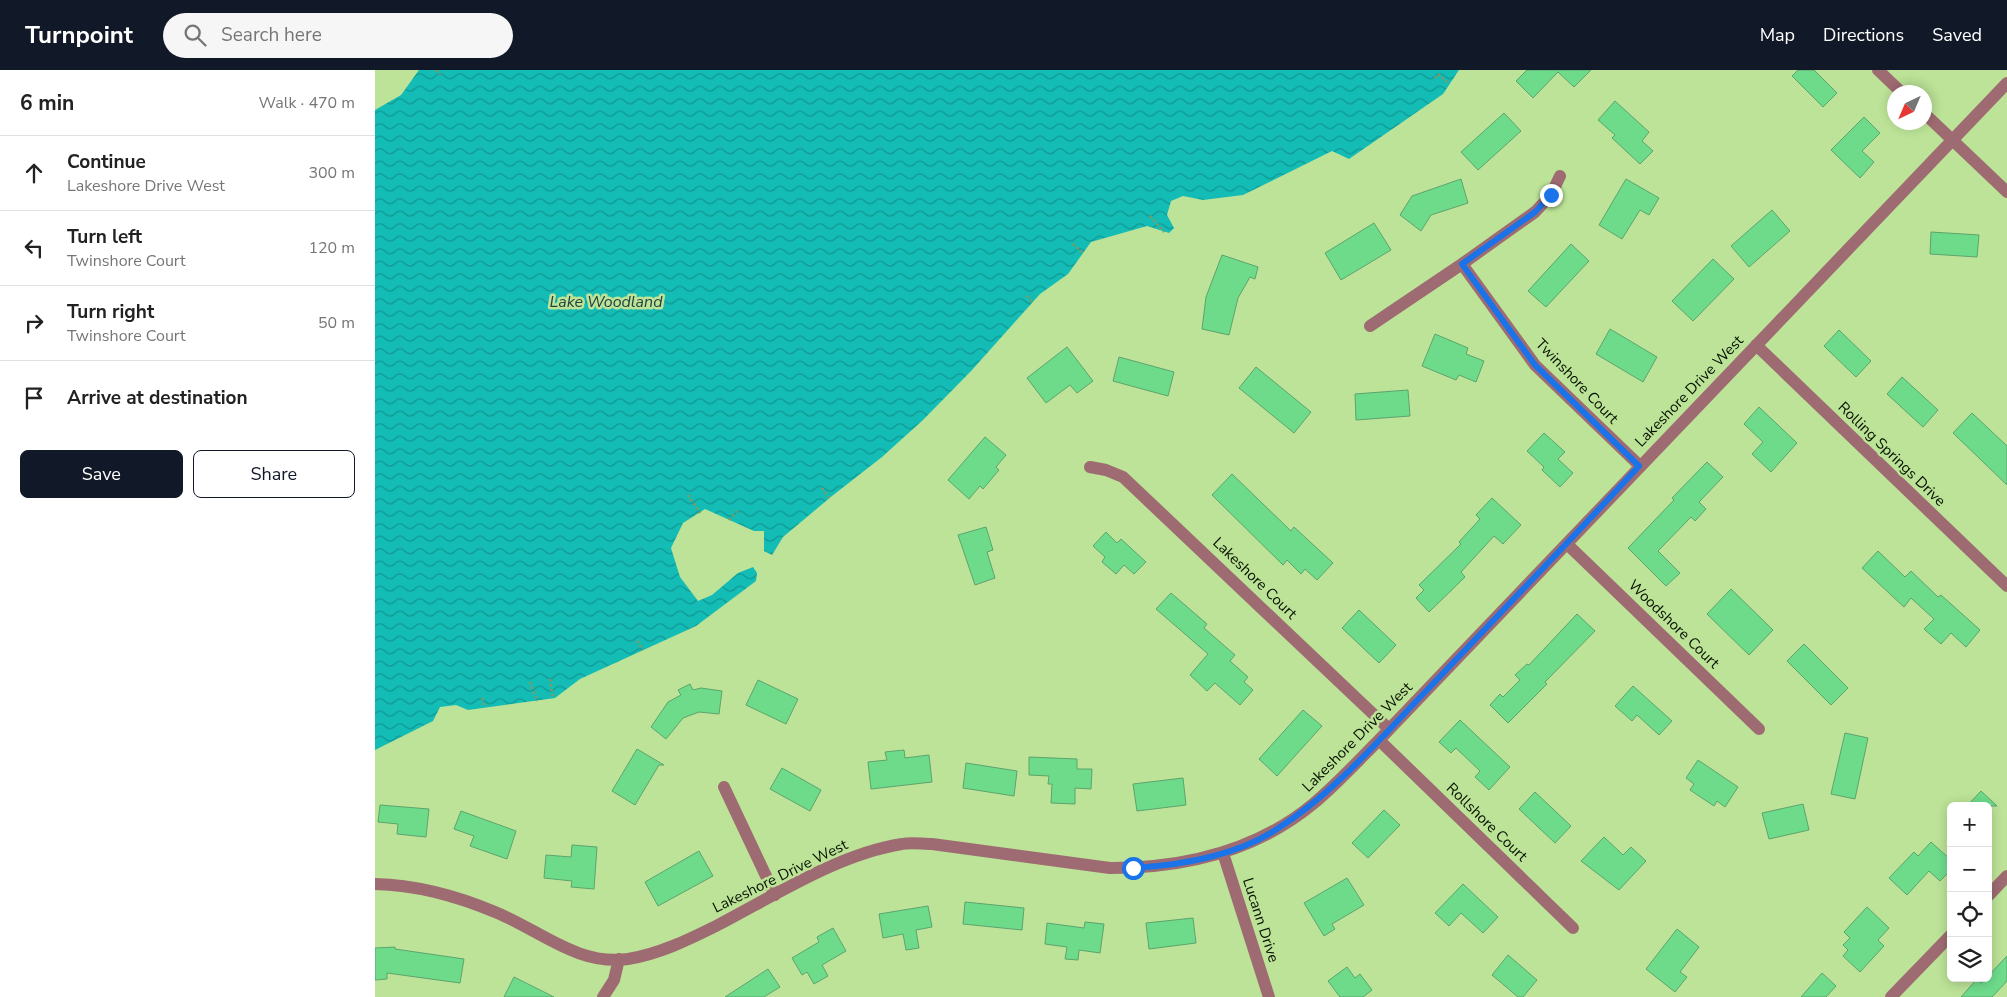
<!DOCTYPE html>
<meta charset="utf-8">
<style>
body{margin:0;font-family:"Nunito Sans",sans-serif;background:#f6f6f6;color:#222}
.controls{position:absolute;right:15px;bottom:15px;display:grid;overflow:hidden;border-radius:8px;box-shadow:0 2px 12px #0003}
.controls button{width:45px;height:45px;display:grid;place-items:center;padding:0;border:0;border-bottom:1px solid #e0e0e0;background:#fff;color:#222;font:25px sans-serif}
.compass{position:absolute;left:1512px;top:15px;width:45px;height:45px;border-radius:50%;background:#fff;box-shadow:0 2px 12px #0003;rotate:224deg}
.stop{position:absolute;width:15px;height:15px;margin:-11px;border:4px solid #1a73e8;border-radius:50%;background:#fff}
.stop.end{background:#1a73e8;border-color:#fff;box-shadow:0 1px 5px #0008}
.list{margin:0;padding:0;list-style:none}
h2{display:flex;justify-content:space-between;align-items:center;height:65px;margin:0;padding:0 20px;font-size:21px}
h2 small{font-size:16px;font-weight:400;color:#767676}
.list li{display:grid;grid-template-columns:32px 1fr auto;gap:15px;align-items:center;box-sizing:border-box;height:75px;padding:0 20px;border-top:1px solid #e0e0e0}
.list b{display:block;font-size:19px;white-space:nowrap}
.list p{margin:0;font-size:16px;white-space:nowrap;color:#767676}
.list em{font-size:16px;font-style:normal;color:#767676}
.actions{display:flex;gap:10px;padding:15px 20px}
.actions a{flex:1;padding:11px 0;border:1px solid #111827;border-radius:8px;text-align:center;font-size:18px;color:#111827}
.actions .main{background:#111827;color:#fff}
.icon{flex:none;width:28px;height:28px;fill:none;stroke:currentColor;stroke-width:2;stroke-linecap:round;stroke-linejoin:round}
.map{position:relative;flex:none;width:1632px;height:927px;overflow:hidden}
header{display:flex;align-items:center;gap:30px;box-sizing:border-box;height:70px;padding:0 25px;background:#111827;color:#fff}
header strong{font-size:24px}
nav{display:flex;gap:28px;margin-inline-start:auto;font-size:18px}
.search{width:350px;height:45px;background:#f6f6f6;display:flex;align-items:center;gap:12px;box-sizing:border-box;padding:0 18px;border-radius:28px;color:#767676;font-size:19px}
main{display:flex}
aside{flex:1;background:#fff}
.map>svg:first-child{display:block}
.water{fill:url(#water-waves)}
.building{fill:#6edb8b;stroke:#5ca46d}
.lines{fill:none;stroke-linecap:round;stroke-linejoin:round}
.path{stroke:#7d9b63;stroke-width:2.5;stroke-dasharray:2.5 2.5;stroke-linecap:butt}
.minor{stroke:#9f6b72;stroke-width:12}
.route{stroke:#1a73e8;stroke-width:6}
.labels{text-anchor:middle;stroke-width:5;stroke-linejoin:round;paint-order:stroke}
.street-label{font-size:15px;fill:#061200;stroke:#bce397}
.water-label{font-size:16px;font-style:italic;fill:#234240;stroke:#bce397}
</style>
<header>
<strong>Turnpoint</strong>
<div class="search"><svg class="icon" aria-label="search" viewBox="0 0 24 24"><circle cx="10" cy="10" r="6"/><path d="M15 15l6 6"/></svg>Search here</div>
<nav><a>Map</a><a>Directions</a><a>Saved</a></nav>
</header>
<main>
<aside>
<h2>6 min<small>Walk · 470 m</small></h2>
<ul class="list">
<li><svg class="icon" aria-label="ahead" viewBox="0 0 24 24"><path d="M12 20V5M6 11l6-6 6 6"/></svg><div><b>Continue</b><p>Lakeshore Drive West</p></div><em>300 m</em></li>
<li><svg class="icon" aria-label="left" viewBox="0 0 24 24"><path d="M17 20v-9H6M10 6l-5 5 5 5"/></svg><div><b>Turn left</b><p>Twinshore Court</p></div><em>120 m</em></li>
<li><svg class="icon" aria-label="right" viewBox="0 0 24 24"><path d="M7 20v-9h11M14 6l5 5-5 5"/></svg><div><b>Turn right</b><p>Twinshore Court</p></div><em>50 m</em></li>
<li><svg class="icon" aria-label="arrive" viewBox="0 0 24 24"><path d="M6 21V4h12l-3 4 3 4H6"/></svg><div><b>Arrive at destination</b></div></li>
</ul>
<div class="actions"><a class="main">Save</a><a>Share</a></div>
</aside>
<div class="map">
<svg width="1632" height="927" viewBox="0 0 1632 927">
<defs>
<pattern id="water-waves" width="16" height="10" patternUnits="userSpaceOnUse" patternTransform="scale(1.25)"><rect width="16" height="10" fill="#14bcb6"/><path d="M0 5q4-4 8 0t8 0" fill="none" stroke="#109792"/></pattern>
</defs>
<rect width="100%" height="100%" fill="#bce397"/>
<path class="water" d="M 44,0 L 1084,0 L 1068,24 L 974,89 L 957,81 L 868,125 L 828,130 L 808,126 L 796,131 L 792,145 L 799,158 L 794,163 L 772,156 L 716,172 L 693,204 L 665,224 L 597,300 L 548,350 L 507,387 L 457,426 L 408,467 L 397,485 L 389,481 L 389,461 L 379,461 L 330,439 L 308,453 L 296,478 L 305,507 L 323,531 L 337,525 L 363,503 L 378,497 L 382,503 L 381,511 L 321,556 L 205,609 L 180,628 L 93,640 L 81,635 L 65,637 L 58,651 L 0,680 L 0,40 L 26,25 Z"/>
<path class="building" d="M 1152,0 L 1216,0 L 1199,17 L 1183,2 L 1158,28 L 1141,11 Z
M 1423,0 L 1439,0 L 1462,23 L 1448,37 L 1417,6 Z
M 1240,31 L 1274,62 L 1267,71 L 1278,81 L 1265,94 L 1237,68 L 1240,65 L 1223,50 Z
M 1129,43 L 1146,61 L 1103,100 L 1086,82 Z
M 1489,47 L 1505,63 L 1487,81 L 1499,92 L 1485,108 L 1456,80 Z
M 1086,109 L 1093,133 L 1056,145 L 1046,161 L 1025,145 L 1037,126 Z
M 1251,109 L 1284,128 L 1274,145 L 1265,140 L 1247,169 L 1224,155 Z
M 1397,140 L 1415,161 L 1374,197 L 1356,176 Z
M 999,153 L 1016,180 L 966,210 L 950,183 Z
M 1556,162 L 1604,165 L 1602,187 L 1555,184 Z
M 1196,174 L 1214,191 L 1171,237 L 1153,221 Z
M 847,185 L 883,197 L 880,209 L 875,207 L 863,228 L 854,265 L 827,259 L 831,227 Z
M 1338,189 L 1359,209 L 1318,251 L 1297,231 Z
M 1235,259 L 1282,287 L 1268,312 L 1221,284 Z
M 1464,260 L 1496,291 L 1481,307 L 1449,276 Z
M 1060,264 L 1093,278 L 1091,284 L 1109,291 L 1101,312 L 1084,305 L 1081,310 L 1047,296 Z
M 692,277 L 718,311 L 702,323 L 695,315 L 671,333 L 652,308 Z
M 744,287 L 799,302 L 793,326 L 738,311 Z
M 881,297 L 936,342 L 919,363 L 864,318 Z
M 1527,307 L 1563,340 L 1548,357 L 1512,324 Z
M 1033,320 L 1035,346 L 981,350 L 980,324 Z
M 1384,337 L 1422,373 L 1396,402 L 1377,384 L 1388,372 L 1369,354 Z
M 1597,343 L 1632,376 L 1632,415 L 1578,363 Z
M 1169,363 L 1190,382 L 1183,389 L 1198,403 L 1185,417 L 1167,400 L 1169,397 L 1152,381 Z
M 610,367 L 631,385 L 621,397 L 624,400 L 608,419 L 605,416 L 594,429 L 573,410 Z
M 1332,392 L 1348,407 L 1324,432 L 1331,439 L 1320,451 L 1316,447 L 1283,481 L 1305,503 L 1291,516 L 1253,478 L 1299,430 L 1297,428 Z
M 857,404 L 916,461 L 919,457 L 958,493 L 942,510 L 930,499 L 926,504 L 912,490 L 908,495 L 837,425 Z
M 1117,428 L 1146,455 L 1128,474 L 1119,466 L 1086,502 L 1090,507 L 1054,542 L 1041,528 L 1049,520 L 1044,515 L 1086,474 L 1084,472 L 1105,449 L 1101,445 Z
M 611,457 L 618,480 L 612,482 L 620,508 L 600,515 L 583,465 Z
M 731,462 L 742,473 L 746,469 L 771,492 L 759,504 L 749,495 L 741,504 L 727,492 L 730,487 L 718,476 Z
M 1503,481 L 1530,507 L 1536,501 L 1563,527 L 1566,525 L 1605,560 L 1591,577 L 1576,563 L 1566,574 L 1549,559 L 1559,549 L 1536,528 L 1529,537 L 1487,498 Z
M 1356,519 L 1398,560 L 1374,585 L 1332,544 Z
M 796,523 L 832,554 L 829,558 L 860,585 L 855,591 L 873,607 L 869,612 L 878,620 L 865,635 L 840,613 L 832,621 L 815,605 L 833,584 L 781,539 Z
M 984,540 L 1021,575 L 1004,593 L 967,558 Z
M 1202,544 L 1220,561 L 1170,612 L 1172,614 L 1133,653 L 1115,635 L 1125,624 L 1128,627 L 1145,610 L 1140,605 L 1152,594 L 1154,595 Z
M 1429,574 L 1473,618 L 1456,635 L 1412,591 Z
M 383,610 L 423,629 L 411,654 L 371,635 Z
M 315,614 L 318,620 L 326,618 L 347,621 L 344,644 L 324,642 L 308,648 L 291,669 L 276,657 L 293,632 L 306,625 L 303,620 Z
M 1258,616 L 1297,651 L 1284,665 L 1262,645 L 1257,651 L 1240,636 Z
M 928,640 L 947,656 L 902,706 L 884,689 Z
M 1085,650 L 1135,697 L 1114,720 L 1100,707 L 1105,701 L 1081,678 L 1076,683 L 1064,672 Z
M 1470,663 L 1493,668 L 1480,729 L 1456,724 Z
M 262,679 L 289,695 L 284,695 L 260,735 L 237,721 Z
M 529,680 L 530,688 L 554,685 L 557,712 L 496,719 L 493,692 L 512,690 L 510,682 Z
M 654,687 L 702,689 L 702,699 L 717,699 L 716,719 L 700,718 L 700,734 L 676,733 L 677,714 L 673,714 L 674,706 L 654,705 Z
M 1323,690 L 1363,717 L 1350,737 L 1342,731 L 1339,736 L 1315,720 L 1319,714 L 1311,708 Z
M 591,693 L 642,701 L 639,726 L 588,718 Z
M 407,698 L 446,720 L 435,741 L 395,719 Z
M 808,708 L 811,735 L 762,741 L 758,714 Z
M 1606,721 L 1622,736 L 1592,736 Z
M 1160,722 L 1196,756 L 1180,773 L 1144,739 Z
M 1428,734 L 1434,760 L 1394,769 L 1387,743 Z
M 5,735 L 54,739 L 51,767 L 22,764 L 23,754 L 3,752 Z
M 1009,740 L 1025,755 L 993,788 L 977,773 Z
M 86,741 L 141,761 L 132,789 L 95,776 L 99,766 L 79,759 Z
M 1229,767 L 1248,785 L 1256,777 L 1271,791 L 1244,820 L 1206,791 Z
M 1556,772 L 1576,790 L 1576,800 L 1565,811 L 1554,801 L 1532,825 L 1514,808 L 1539,782 L 1543,786 Z
M 197,775 L 222,777 L 219,819 L 196,817 L 197,811 L 169,808 L 171,785 L 196,787 Z
M 324,781 L 338,806 L 283,836 L 270,812 Z
M 972,808 L 989,835 L 957,854 L 960,859 L 949,866 L 929,833 Z
M 1088,814 L 1123,847 L 1108,863 L 1086,843 L 1074,856 L 1060,843 Z
M 590,832 L 649,838 L 647,860 L 588,854 Z
M 553,836 L 557,857 L 541,860 L 544,878 L 531,880 L 528,864 L 508,868 L 504,844 Z
M 1492,837 L 1514,858 L 1503,870 L 1509,876 L 1485,902 L 1468,886 L 1473,880 L 1468,875 L 1475,868 L 1469,862 Z
M 818,848 L 821,873 L 774,879 L 771,853 Z
M 710,852 L 729,854 L 725,883 L 704,880 L 703,890 L 690,889 L 692,877 L 670,874 L 672,853 L 709,858 Z
M 458,858 L 471,881 L 447,895 L 453,906 L 439,914 L 432,902 L 427,905 L 417,888 L 444,872 L 442,867 Z
M 1302,859 L 1324,877 L 1305,902 L 1312,907 L 1300,922 L 1271,899 Z
M 20,877 L 20,879 L 89,889 L 85,913 L 12,903 L 12,909 L 0,910 L 0,878 Z
M 1133,885 L 1162,910 L 1148,927 L 1143,927 L 1117,905 Z
M 1632,886 L 1632,911 L 1617,927 L 1586,927 L 1602,909 L 1606,913 L 1613,908 L 1613,906 Z
M 972,897 L 980,908 L 985,904 L 997,920 L 988,927 L 965,927 L 953,911 Z
M 393,899 L 405,917 L 389,927 L 350,927 Z
M 1447,903 L 1461,916 L 1451,927 L 1426,927 Z
M 139,907 L 179,927 L 129,927 Z"/>
<g class="lines">
<path class="path" d="M 61,0 L 65,5
M 1060,8 L 1063,4 L 1074,14
M 775,146 L 789,162
M 698,174 L 708,183
M 652,226 L 658,233
M 447,418 L 454,428
M 313,425 L 325,443
M 354,450 L 362,441
M 262,571 L 268,580
M 175,609 L 178,628
M 155,612 L 162,631
M 107,628 L 110,637"/>
<path class="minor" d="M 1503,0 L 1526,22
M 1550,44 L 1632,122
M 1087,194 L 1160,295 L 1265,396
M 995,256 L 1087,194 L 1160,142 L 1176,125 L 1185,106
M 1381,275 L 1632,516
M 715,397 L 731,400 L 748,407 L 1014,659
M 1192,474 L 1384,659
M 1004,670 L 1198,858
M 349,717 L 400,825
M 848,783 L 894,927
M 0,814 C 42,815 82,826 120,842 C 165,860 202,896 253,889 C 284,884 313,870 341,856 C 399,826 463,784 527,774 C 536,772 547,774 557,774 L 735,798 C 808,798 880,782 938,734 C 961,715 982,692 1004,670 L 1632,13
M 1613,826 L 1632,806
M 228,927 L 239,910 L 244,889
M 1516,927 L 1576,865"/>
</g>
<g class="lines">
<path class="route" d="M 758,798 C 807,795 861,786 902,759 C 961,722 1006,667 1054,618 C 1124,544 1195,471 1264,396 L 1160,295 L 1087,194 L 1160,142 L 1176,125"/>
</g>
<g class="labels">
<g class="street-label">
<text transform="translate(1202 311) rotate(46)" y="5">Twinshore Court</text>
<text transform="translate(1314 321) rotate(-46)" y="5">Lakeshore Drive West</text>
<text transform="translate(1517 384) rotate(44)" y="5">Rolling Springs Drive</text>
<text transform="translate(880 508) rotate(44)" y="5">Lakeshore Court</text>
<text transform="translate(1299 554) rotate(44)" y="5">Woodshore Court</text>
<text transform="translate(982 667) rotate(-45)" y="5">Lakeshore Drive West</text>
<text transform="translate(1112 752) rotate(44)" y="5">Rollshore Court</text>
<text transform="translate(405 806) rotate(-26)" y="5">Lakeshore Drive West</text>
<text transform="translate(886 850) rotate(72)" y="5">Lucann Drive</text>
</g>
<g class="water-label">
<text x="231" y="237">Lake Woodland</text>
</g>
</g>
</svg>
<div class="controls">
<button>+</button>
<button>−</button>
<button><svg class="icon" aria-label="locate" viewBox="0 0 24 24"><circle cx="12" cy="12" r="6"/><path d="M12 2v4M12 18v4M2 12h4M18 12h4"/></svg></button>
<button><svg class="icon" aria-label="layers" viewBox="0 0 24 24"><path d="M12 4l9 5-9 5-9-5zM3 14l9 5 9-5"/></svg></button>
</div>
<svg class="compass" viewBox="-18 -18 36 36"><path d="M0-13l5 13h-10z" fill="#e53935"/><path d="M0 13l5-13h-10z" fill="#767676"/></svg>
<div class="stop" style="left:758px;top:798px"></div>
<div class="stop end" style="left:1176px;top:125px"></div>
</div>
</main>
